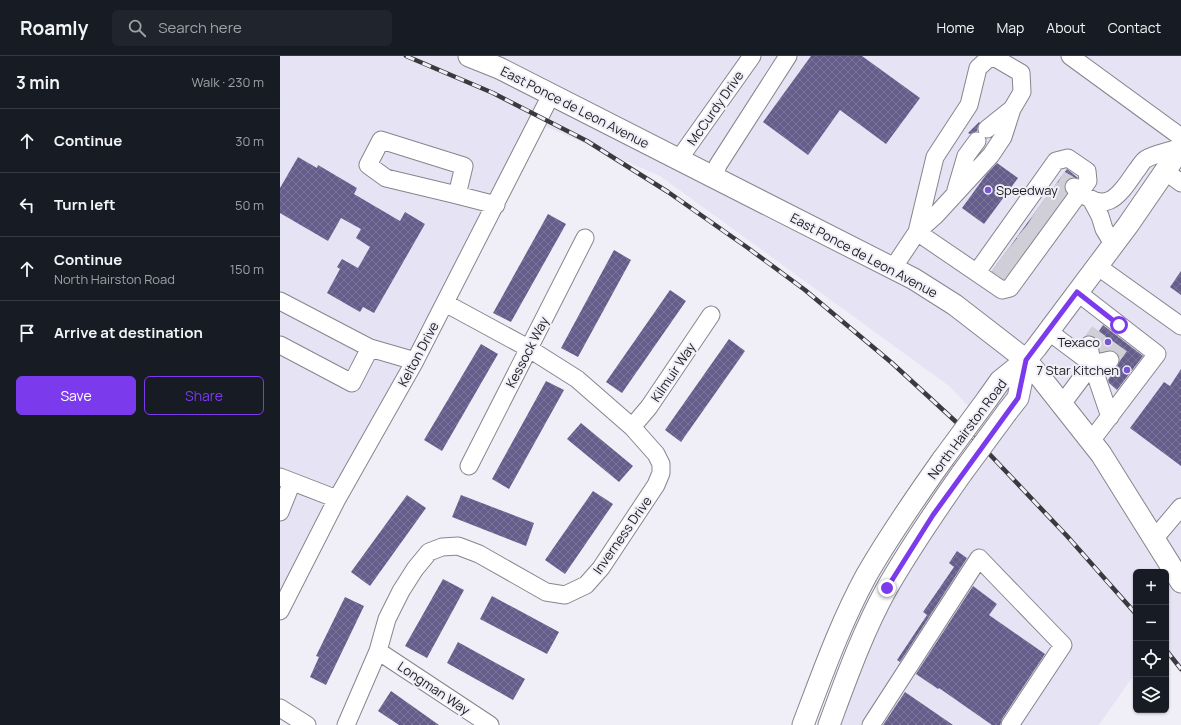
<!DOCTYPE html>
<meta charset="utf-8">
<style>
body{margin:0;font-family:Manrope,sans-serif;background:#20242c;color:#f1f3f6}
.controls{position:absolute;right:12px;bottom:12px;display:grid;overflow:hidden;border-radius:6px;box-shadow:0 1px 3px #0004}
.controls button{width:36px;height:36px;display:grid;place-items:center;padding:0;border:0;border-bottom:1px solid #363941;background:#171b24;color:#f1f3f6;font:20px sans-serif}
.stop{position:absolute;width:12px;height:12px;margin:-9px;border:3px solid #7c3aed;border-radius:50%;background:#fff}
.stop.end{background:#7c3aed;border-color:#fff;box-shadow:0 1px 4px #0008}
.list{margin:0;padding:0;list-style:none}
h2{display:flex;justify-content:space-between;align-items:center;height:52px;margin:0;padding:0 16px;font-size:17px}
h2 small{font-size:13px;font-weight:400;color:#9ea1a6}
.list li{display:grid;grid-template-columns:26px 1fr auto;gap:12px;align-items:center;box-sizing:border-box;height:64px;padding:0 16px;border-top:1px solid #363941}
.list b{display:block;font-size:15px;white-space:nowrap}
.list p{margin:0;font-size:13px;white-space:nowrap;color:#9ea1a6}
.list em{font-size:13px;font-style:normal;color:#9ea1a6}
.actions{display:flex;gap:8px;padding:12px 16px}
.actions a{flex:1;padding:9px 0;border:1px solid #7c3aed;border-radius:6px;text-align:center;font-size:14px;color:#7c3aed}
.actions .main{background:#7c3aed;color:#fff}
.icon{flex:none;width:22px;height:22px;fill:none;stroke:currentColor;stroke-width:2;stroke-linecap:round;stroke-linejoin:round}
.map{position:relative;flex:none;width:901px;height:669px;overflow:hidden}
header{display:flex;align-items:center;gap:24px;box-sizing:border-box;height:56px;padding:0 20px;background:#171b24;border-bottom:1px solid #363941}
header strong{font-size:19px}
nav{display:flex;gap:22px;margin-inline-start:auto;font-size:14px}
.search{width:280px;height:36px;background:#20242c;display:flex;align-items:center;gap:10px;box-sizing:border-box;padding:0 14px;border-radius:6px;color:#9ea1a6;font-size:15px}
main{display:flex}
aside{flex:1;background:#171b24}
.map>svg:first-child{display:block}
.built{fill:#e6e4f4}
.building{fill:url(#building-cross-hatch)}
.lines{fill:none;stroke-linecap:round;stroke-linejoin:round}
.minor-tunnel{stroke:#d0cfd7;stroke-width:17;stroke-dasharray:17 8;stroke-linecap:butt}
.minor-casing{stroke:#86858d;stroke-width:19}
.major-casing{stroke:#86858d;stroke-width:23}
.minor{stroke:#fff;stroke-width:17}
.major{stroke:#fff;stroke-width:21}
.rail-casing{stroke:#3a3a3e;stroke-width:4.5}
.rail{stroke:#f0eff8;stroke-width:3;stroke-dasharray:9;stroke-linecap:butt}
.major-bridge-casing{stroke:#86858d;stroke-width:23;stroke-linecap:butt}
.major-bridge{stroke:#fff;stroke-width:21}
.route{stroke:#7c3aed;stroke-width:5}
.poi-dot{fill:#7756d0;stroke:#f0eff8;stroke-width:1.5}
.labels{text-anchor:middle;stroke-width:4;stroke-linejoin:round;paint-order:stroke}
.street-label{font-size:13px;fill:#1b1b1e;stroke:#f0eff8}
.poi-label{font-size:13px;fill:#1b1b1e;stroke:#f0eff8;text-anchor:end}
</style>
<header>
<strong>Roamly</strong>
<div class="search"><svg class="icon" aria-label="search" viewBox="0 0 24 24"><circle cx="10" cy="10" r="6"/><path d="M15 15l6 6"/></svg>Search here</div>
<nav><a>Home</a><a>Map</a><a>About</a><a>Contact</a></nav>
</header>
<main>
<aside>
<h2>3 min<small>Walk · 230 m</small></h2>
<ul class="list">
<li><svg class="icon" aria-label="ahead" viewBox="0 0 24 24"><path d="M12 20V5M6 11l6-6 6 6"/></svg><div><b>Continue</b></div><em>30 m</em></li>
<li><svg class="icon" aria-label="left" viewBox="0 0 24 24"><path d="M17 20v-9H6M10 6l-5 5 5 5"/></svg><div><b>Turn left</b></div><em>50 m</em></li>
<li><svg class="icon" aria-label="ahead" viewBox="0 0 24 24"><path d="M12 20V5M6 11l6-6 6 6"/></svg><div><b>Continue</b><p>North Hairston Road</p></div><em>150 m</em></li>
<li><svg class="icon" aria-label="arrive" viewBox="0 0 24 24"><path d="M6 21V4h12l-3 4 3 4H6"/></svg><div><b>Arrive at destination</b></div></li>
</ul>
<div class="actions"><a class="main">Save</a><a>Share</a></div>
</aside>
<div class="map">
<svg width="901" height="669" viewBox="0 0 901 669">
<defs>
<pattern id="building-cross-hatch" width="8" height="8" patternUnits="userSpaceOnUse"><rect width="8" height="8" fill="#655d8b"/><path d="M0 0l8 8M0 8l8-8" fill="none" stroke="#7a7497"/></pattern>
</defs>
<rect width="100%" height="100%" fill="#f0eff8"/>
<path class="built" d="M 0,0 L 901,0 L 901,618 L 886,597 L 886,516 L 856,516 L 856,616 L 819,669 L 539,669 L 595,542 L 697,359 L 669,330 L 380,120 L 253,65 L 0,559 Z"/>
<path class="building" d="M 531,0 L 582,0 L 640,42 L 606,88 L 560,54 L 528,99 L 483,66 Z
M 699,66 L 700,67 L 698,70 L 697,75 L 690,78 L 688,77 Z
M 18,101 L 37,112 L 38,109 L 77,132 L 74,138 L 120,165 L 125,156 L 145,168 L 94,257 L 83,251 L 80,256 L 47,237 L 60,213 L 57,211 L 62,203 L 78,212 L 90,191 L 76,182 L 81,173 L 61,162 L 48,185 L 0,157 L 0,132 Z
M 717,107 L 738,122 L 704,168 L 682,152 L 706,119 Z
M 787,113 L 798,122 L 791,122 L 786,125 L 784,130 L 787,137 L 724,223 L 712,215 Z
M 268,158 L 286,168 L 231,266 L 213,257 Z
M 334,194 L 351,204 L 298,301 L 281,292 Z
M 901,215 L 901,239 L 890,231 Z
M 390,234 L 406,245 L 342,337 L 326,326 Z
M 823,269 L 863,300 L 837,334 L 829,327 L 828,324 L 839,307 L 840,301 L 837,297 L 833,294 L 820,296 L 819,287 L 815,281 Z
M 449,283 L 465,295 L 401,386 L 385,374 Z
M 201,288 L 218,298 L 162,395 L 144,384 Z
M 901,313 L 901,410 L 850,372 L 884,326 L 890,330 Z
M 266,325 L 284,334 L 229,433 L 212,423 Z
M 301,367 L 353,410 L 339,426 L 287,383 Z
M 313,435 L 333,448 L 285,518 L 265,504 Z
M 127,439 L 146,452 L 90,530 L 71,516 Z
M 181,439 L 254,467 L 246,490 L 172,461 Z
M 677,495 L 687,502 L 620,606 L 617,604 L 647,559 L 643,556 L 674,511 L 669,507 Z
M 163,523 L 184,534 L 147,602 L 125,590 Z
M 693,530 L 717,548 L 709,559 L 765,598 L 722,663 L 720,669 L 712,669 L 659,632 L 658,633 L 636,618 Z
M 212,540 L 279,576 L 267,598 L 200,563 Z
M 65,541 L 84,550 L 46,629 L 30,621 L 39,601 L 36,600 Z
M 178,586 L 245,623 L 233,644 L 167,607 Z
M 111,635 L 159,669 L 119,669 L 98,655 Z
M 625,636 L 673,669 L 603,669 Z"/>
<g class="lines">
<path class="minor-tunnel" d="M 780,123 L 794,131
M 772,133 L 785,143
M 764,144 L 777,153
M 756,155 L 769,164
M 749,166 L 762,174
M 742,175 L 754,185
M 734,186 L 746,196
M 725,197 L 738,207
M 717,208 L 730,218
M 809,289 L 825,267
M 819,297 L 835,274
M 830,304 L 846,282"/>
<defs>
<path id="minor" d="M 790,0 L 901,81
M 707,73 L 732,53
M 399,103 L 472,0
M 885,115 L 901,127
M 434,121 L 438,109 L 508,0
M 794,131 C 825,160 837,143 856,115 C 859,112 862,105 866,103 C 874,98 891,95 901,91
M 676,134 L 686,100 L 697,85
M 177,139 L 106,122 L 88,109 L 101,84 L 184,110 L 177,139 L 216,149
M 812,145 L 820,160 L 824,173 L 833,188
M 637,176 L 655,160 L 711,99 L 723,81 L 732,53 L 742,36 L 741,17 L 712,0
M 637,176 L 655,101 L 689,49 L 698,12 L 711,0
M 817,210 L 901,270
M 613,212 L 637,176 L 722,234 L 730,232 L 808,125 L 807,115 L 788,102 L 776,105 L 697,216
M 797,236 L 877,298 L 811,385
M 0,245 L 90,292
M 768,275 L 812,308 L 782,348
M 0,289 L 72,327 L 90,292 L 135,305
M 809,289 L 812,308 L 830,361
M 812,308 L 830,304
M 352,371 L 369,351 L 431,259
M 189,410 L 305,182
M 0,421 L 57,443
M 0,456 L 12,426
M 874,483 L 901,451
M 0,555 L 57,443 L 135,305 L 271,39
M 98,595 L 210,669
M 0,652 L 27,669
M 66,669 L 98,595 L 107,563 L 121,535 L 135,513 L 149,496 L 162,491 L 178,490 L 199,498 L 266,536 L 285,539 L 306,529 L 321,512 L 376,429 L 381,417 L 381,408 L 376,398 L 352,371 L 297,323 L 248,292 L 165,247
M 591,669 L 699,502 L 783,589 L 730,669"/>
<path id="major" d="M 189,0 L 219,12 L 634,223 L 675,249 L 746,304 L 761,322 L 821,398 L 901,526
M 708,342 L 720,325 L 746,304 L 756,292 L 848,169 L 901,92
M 727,356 L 738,342 L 746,304
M 523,669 C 542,619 560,568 586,520 C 609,480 636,441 663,403
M 549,669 C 566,623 583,575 607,532 C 630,492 656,454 682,417"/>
</defs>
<use href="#minor" class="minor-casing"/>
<use href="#major" class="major-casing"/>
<use href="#minor" class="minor"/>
<use href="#major" class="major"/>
<defs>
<path id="rail" d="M 126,0 L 213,37 L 307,85 L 388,136 L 468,192 L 525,234 L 612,307 L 699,387 L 787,480 L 856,558
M 886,594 L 901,613"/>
</defs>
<use href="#rail" class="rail-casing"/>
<use href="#rail" class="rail"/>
<defs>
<path id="major-bridge" d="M 663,403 L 708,342
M 682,417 L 727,356"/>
</defs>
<use href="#major-bridge" class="major-bridge-casing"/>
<use href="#major-bridge" class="major-bridge"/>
</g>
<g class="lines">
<path class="route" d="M 607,532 L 653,459 L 738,342 L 746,304 L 797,236 L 839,269"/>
</g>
<g class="poi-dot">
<circle cx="708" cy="134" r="4"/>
<circle cx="828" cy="286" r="4"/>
<circle cx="847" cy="314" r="4"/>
</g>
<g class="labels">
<g class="street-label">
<text transform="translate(295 51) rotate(27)" y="5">East Ponce de Leon Avenue</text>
<text transform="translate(435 52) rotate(-55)" y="5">McCurdy Drive</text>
<text transform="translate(584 199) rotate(28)" y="5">East Ponce de Leon Avenue</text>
<text transform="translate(247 296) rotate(-63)" y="5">Kessock Way</text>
<text transform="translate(138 298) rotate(-62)" y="5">Kelton Drive</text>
<text transform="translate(393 316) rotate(-56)" y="5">Kilmuir Way</text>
<text transform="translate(687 373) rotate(-53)" y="5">North Hairston Road</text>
<text transform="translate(342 479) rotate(-55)" y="5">Inverness Drive</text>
<text transform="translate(154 632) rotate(34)" y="5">Longman Way</text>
</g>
<g class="poi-label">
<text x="716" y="139" text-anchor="start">Speedway</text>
<text x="820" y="291">Texaco</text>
<text x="839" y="319">7 Star Kitchen</text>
</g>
</g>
</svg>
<div class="controls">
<button>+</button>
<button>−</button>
<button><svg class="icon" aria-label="locate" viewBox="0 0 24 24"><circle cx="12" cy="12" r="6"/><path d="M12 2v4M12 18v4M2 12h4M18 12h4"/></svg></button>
<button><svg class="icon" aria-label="layers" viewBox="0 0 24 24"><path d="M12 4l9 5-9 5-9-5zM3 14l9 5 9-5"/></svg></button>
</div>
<div class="stop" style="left:839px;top:269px"></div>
<div class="stop end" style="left:607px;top:532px"></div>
</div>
</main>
